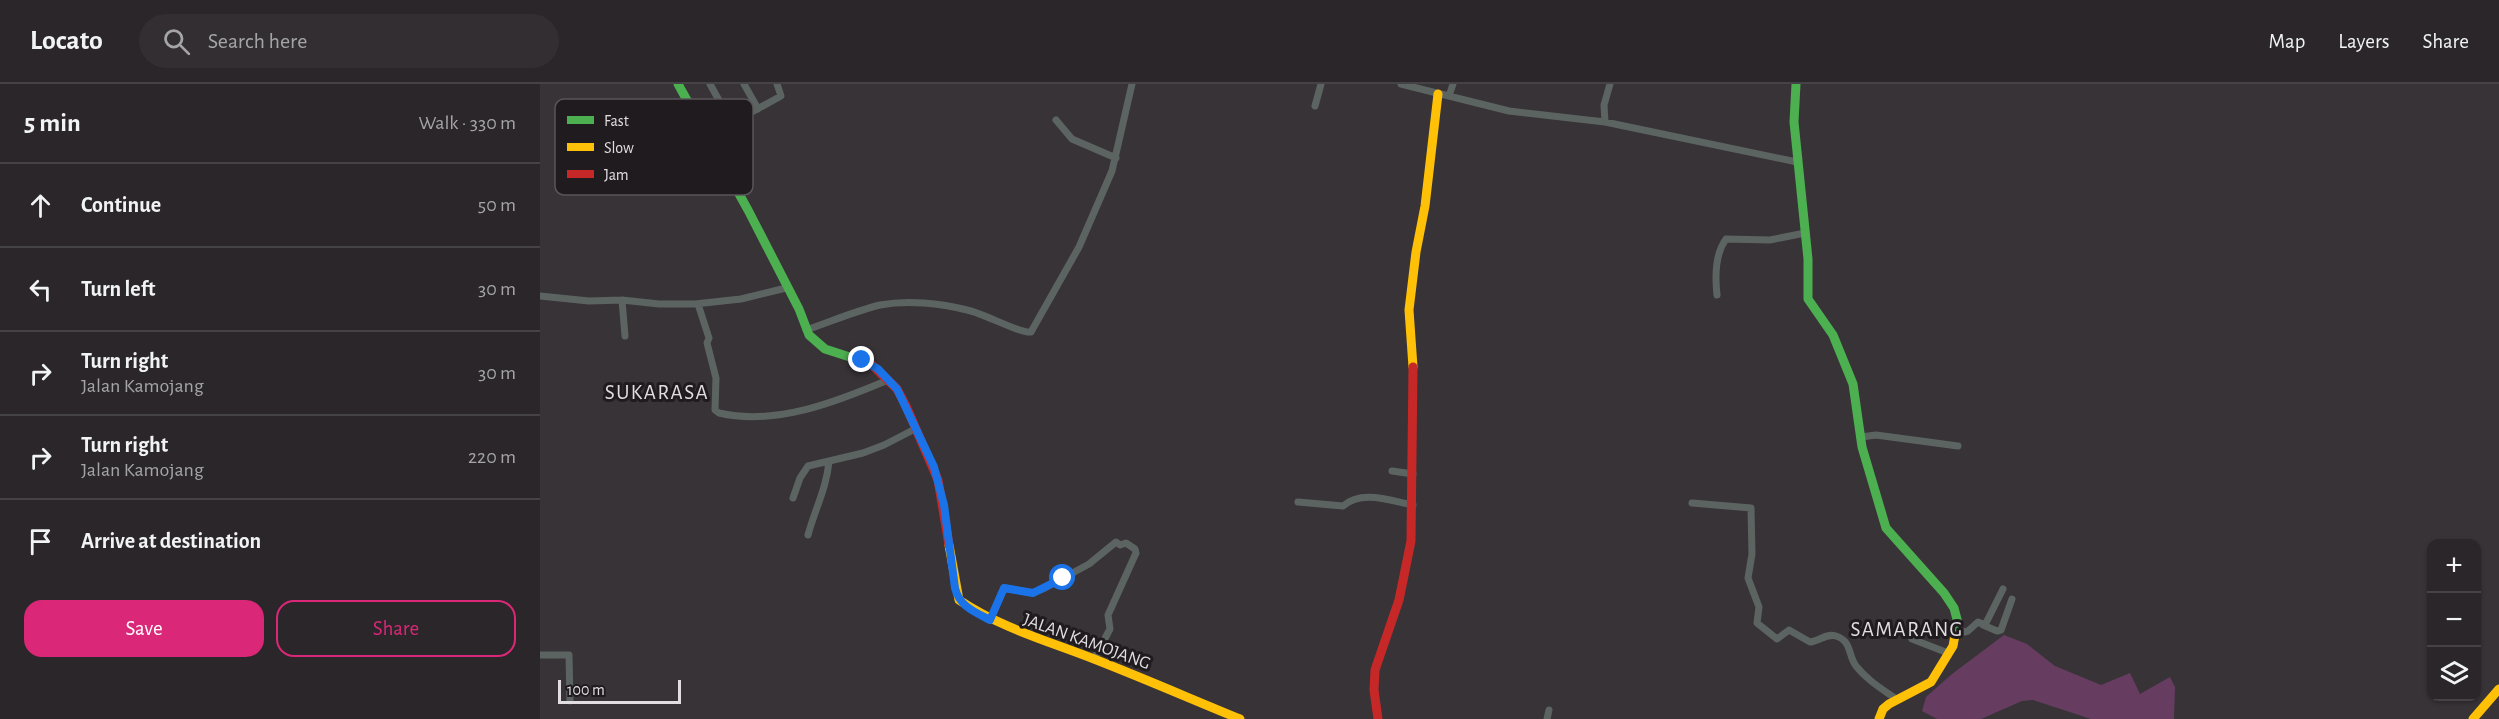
<!DOCTYPE html>
<meta charset="utf-8">
<style>
body{margin:0;font-family:"Alegreya Sans",sans-serif;background:#322e31;color:#f1f3f6}
.controls{position:absolute;right:18px;bottom:18px;display:grid;overflow:hidden;border-radius:12px;box-shadow:0 2px 4px #0004}
.controls button{width:54px;height:54px;display:grid;place-items:center;padding:0;border:0;border-bottom:2px solid #464346;background:#2a2629;color:#f1f3f6;font:30px sans-serif}
.scale{position:absolute;left:18px;bottom:15px;width:123px;box-sizing:border-box;padding-left:6px;border:3px solid #e1dde0;border-top:0;font-size:16px;line-height:21px;white-space:nowrap;color:#e1dde0;-webkit-text-stroke:4px #1f1b1e;paint-order:stroke}
.stop{position:absolute;width:18px;height:18px;margin:-14px;border:4px solid #1a73e8;border-radius:50%;background:#fff}
.stop.end{background:#1a73e8;border-color:#fff;box-shadow:0 2px 6px #0008}
.list{margin:0;padding:0;list-style:none}
h2{display:flex;justify-content:space-between;align-items:center;height:78px;margin:0;padding:0 24px;font-size:26px}
h2 small{font-size:20px;font-weight:400;color:#a5a5a8}
.list li{display:grid;grid-template-columns:39px 1fr auto;gap:18px;align-items:center;box-sizing:border-box;height:84px;padding:0 24px;border-top:2px solid #464346}
.list b{display:block;font-size:22px;white-space:nowrap}
.list p{margin:0;font-size:20px;white-space:nowrap;color:#a5a5a8}
.list em{font-size:20px;font-style:normal;color:#a5a5a8}
.actions{display:flex;gap:12px;padding:18px 24px}
.actions a{flex:1;padding:14px 0;border:2px solid #db2777;border-radius:18px;text-align:center;font-size:21px;color:#db2777}
.actions .main{background:#db2777;color:#fff}
.icon{flex:none;width:33px;height:33px;fill:none;stroke:currentColor;stroke-width:2;stroke-linecap:round;stroke-linejoin:round}
.map{position:relative;flex:none;width:1959px;height:635px;overflow:hidden}
header{display:flex;align-items:center;gap:36px;box-sizing:border-box;height:84px;padding:0 30px;background:#2a2629;border-bottom:2px solid #464346}
header strong{font-size:28px}
nav{display:flex;gap:33px;margin-inline-start:auto;font-size:21px}
.search{width:420px;height:54px;background:#322e31;display:flex;align-items:center;gap:15px;box-sizing:border-box;padding:0 21px;border-radius:33px;color:#a5a5a8;font-size:22px}
main{display:flex}
aside{flex:1;background:#2a2629}
.map>svg:first-child{display:block}
.green{fill:#663d61}
.lines{fill:none;stroke-linecap:round;stroke-linejoin:round}
.street{stroke:#5c6462;stroke-width:7}
.fast{stroke:#4caf50;stroke-width:9}
.slow{stroke:#ffc107;stroke-width:9}
.jam{stroke:#c62828;stroke-width:9}
.route{stroke:#1a73e8;stroke-width:8}
.labels{text-anchor:middle;stroke-width:6;stroke-linejoin:round;paint-order:stroke}
.street-label{font-size:18px;fill:#e1dde0;stroke:#1f1b1e}
.quarter-label{font-size:21px;letter-spacing:1.5px;fill:#e1dde0;stroke:#1f1b1e}
.key{fill:#1f1b1e;stroke:#595558;stroke-width:1.5}
.key-label{font-size:16px;fill:#e1dde0}
</style>
<header>
<strong>Locato</strong>
<div class="search"><svg class="icon" aria-label="search" viewBox="0 0 24 24"><circle cx="10" cy="10" r="6"/><path d="M15 15l6 6"/></svg>Search here</div>
<nav><a>Map</a><a>Layers</a><a>Share</a></nav>
</header>
<main>
<aside>
<h2>5 min<small>Walk · 330 m</small></h2>
<ul class="list">
<li><svg class="icon" aria-label="ahead" viewBox="0 0 24 24"><path d="M12 20V5M6 11l6-6 6 6"/></svg><div><b>Continue</b></div><em>50 m</em></li>
<li><svg class="icon" aria-label="left" viewBox="0 0 24 24"><path d="M17 20v-9H6M10 6l-5 5 5 5"/></svg><div><b>Turn left</b></div><em>30 m</em></li>
<li><svg class="icon" aria-label="right" viewBox="0 0 24 24"><path d="M7 20v-9h11M14 6l5 5-5 5"/></svg><div><b>Turn right</b><p>Jalan Kamojang</p></div><em>30 m</em></li>
<li><svg class="icon" aria-label="right" viewBox="0 0 24 24"><path d="M7 20v-9h11M14 6l5 5-5 5"/></svg><div><b>Turn right</b><p>Jalan Kamojang</p></div><em>220 m</em></li>
<li><svg class="icon" aria-label="arrive" viewBox="0 0 24 24"><path d="M6 21V4h12l-3 4 3 4H6"/></svg><div><b>Arrive at destination</b></div></li>
</ul>
<div class="actions"><a class="main">Save</a><a>Share</a></div>
</aside>
<div class="map">
<svg width="1959" height="635" viewBox="0 0 1959 635">
<rect width="100%" height="100%" fill="#383337"/>
<path class="green" d="M 1464,551 L 1487,560 L 1515,582 L 1561,601 L 1590,589 L 1600,610 L 1630,593 L 1635,603 L 1634,635 L 1551,635 L 1493,616 L 1482,617 L 1441,635 L 1397,635 L 1382,627 L 1386,613 L 1412,590 Z"/>
<g class="lines">
<path class="street" d="M 170,0 L 192,40
M 204,0 L 218,25
M 861,0 L 969,27 L 1065,38 L 1257,78
M 909,12 L 913,0
M 775,22 L 781,0
M 516,36 L 532,55 L 576,74
M 1065,38 L 1064,21 L 1070,0
M 166,53 L 241,12 L 237,0
M 1177,211 C 1175,193 1175,170 1186,155 L 1230,156 L 1265,149
M 0,212 L 49,217 L 82,216 L 119,220 L 155,220 L 201,215 L 246,204
M 82,216 L 85,252
M 158,220 L 169,254 L 167,259 L 176,294 L 175,326 L 179,329 C 236,342 296,318 348,296
M 266,246 C 290,238 315,227 340,221 C 367,216 400,219 427,226 C 443,229 481,250 491,248 L 539,163 L 572,87 L 592,0
M 1321,353 L 1336,351 L 1418,362
M 852,387 L 873,390
M 253,414 L 260,394 L 268,382 L 323,369 L 344,361 L 375,345
M 758,418 L 803,422 C 822,405 851,417 873,421
M 1152,419 L 1211,424 L 1212,470 L 1208,494 L 1219,523 L 1217,539 L 1237,555 L 1249,546 L 1270,558 C 1280,557 1286,549 1296,552 C 1312,557 1308,572 1316,582 C 1327,596 1342,605 1356,615
M 268,451 C 275,425 287,403 289,377
M 450,536 L 464,504 L 493,509 L 505,504 L 549,480 L 576,458 L 580,461 L 586,459 L 595,465 L 596,469 L 568,531 L 570,545 L 554,575
M 1443,541 L 1457,547 L 1461,546 L 1472,515
M 1417,550 L 1428,547 L 1438,538 L 1445,541 L 1463,505
M 1372,555 L 1408,569
M 0,571 L 29,571 L 30,617
M 1007,635 L 1009,626"/>
<path class="fast" d="M 138,0 L 208,126 L 259,225 L 269,251 L 285,265 L 316,275
M 1256,0 L 1254,38 L 1268,175 L 1268,215 L 1293,251 L 1313,300 L 1322,363 L 1346,444 L 1404,509 L 1414,524 L 1418,539 L 1415,551"/>
<path class="slow" d="M 873,283 L 869,226 L 876,168 L 885,122 L 898,10
M 409,461 L 419,516 C 461,544 508,557 554,575 C 603,594 651,615 700,635
M 1339,635 L 1343,625 L 1349,620 L 1391,598 L 1413,562 L 1415,551
M 1933,635 L 1959,605"/>
<path class="jam" d="M 316,275 L 331,280 L 357,305 L 366,322 L 398,396 L 409,461
M 838,635 L 834,606 L 835,586 L 859,516 L 871,457 L 873,283"/>
</g>
<g class="lines">
<path class="route" d="M 322,276 L 338,285 L 357,305 L 394,383 L 404,421 L 415,504 C 419,522 435,528 450,536 L 464,504 L 493,509 L 523,494"/>
</g>
<g class="labels">
<g class="street-label">
<text transform="translate(547 557) rotate(20)" y="6">JALAN KAMOJANG</text>
</g>
<g class="quarter-label">
<text x="117" y="315">SUKARASA</text>
<text x="1367" y="552">SAMARANG</text>
</g>
</g>
<rect x="15" y="15" width="198" height="96" rx="9" class="key"/>
<rect x="27" y="32" width="27" height="8" fill="#4caf50"/>
<rect x="27" y="59" width="27" height="8" fill="#ffc107"/>
<rect x="27" y="86" width="27" height="8" fill="#c62828"/>
<g class="key-label">
<text x="64" y="42">Fast</text>
<text x="64" y="69">Slow</text>
<text x="64" y="96">Jam</text>
</g>
</svg>
<div class="controls">
<button>+</button>
<button>−</button>
<button><svg class="icon" aria-label="layers" viewBox="0 0 24 24"><path d="M12 4l9 5-9 5-9-5zM3 14l9 5 9-5"/></svg></button>
</div>
<div class="scale">100 m</div>
<div class="stop" style="left:523px;top:494px"></div>
<div class="stop end" style="left:322px;top:276px"></div>
</div>
</main>
